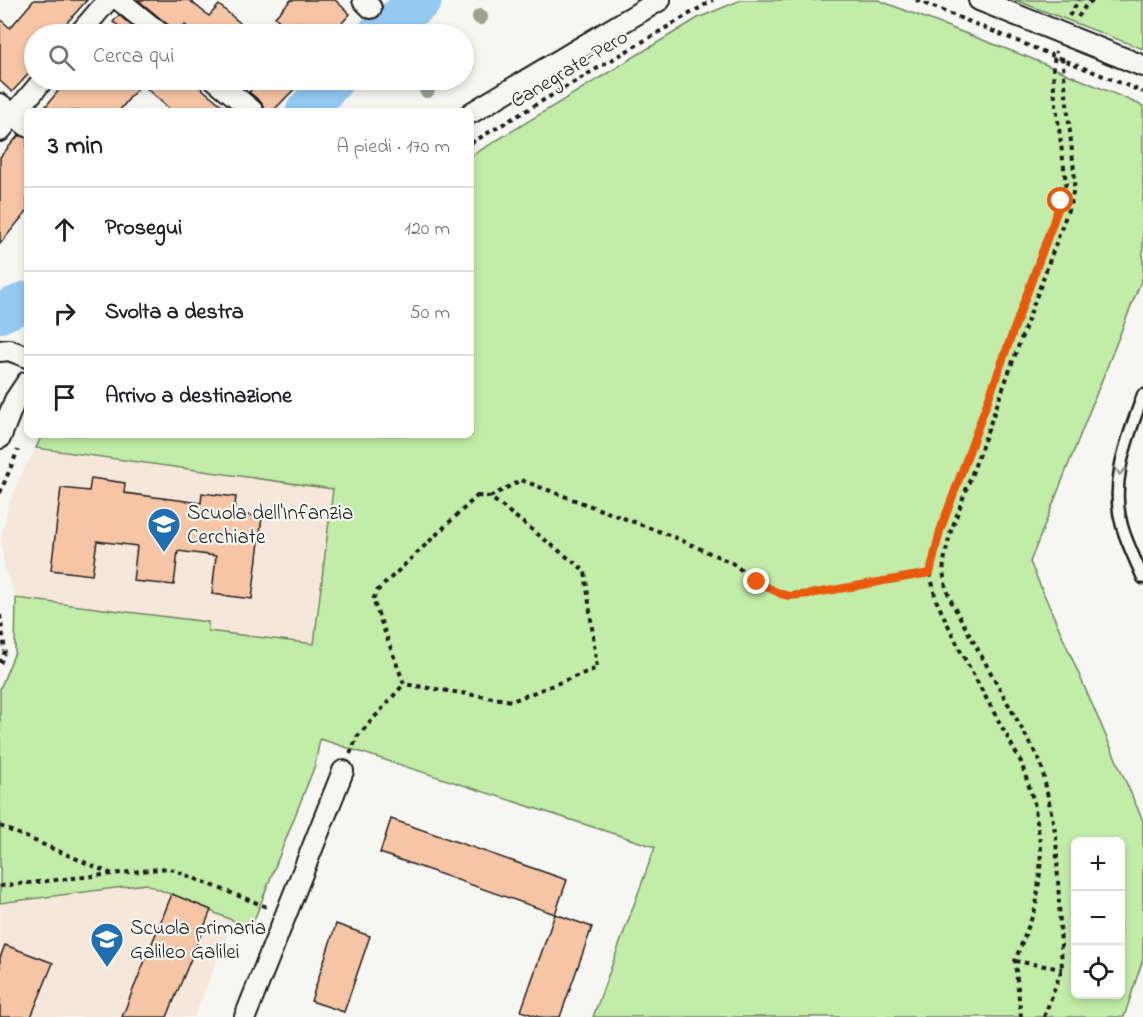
<!DOCTYPE html>
<html lang="it">
<meta charset="utf-8">
<style>
body{margin:0;font-family:"Indie Flower",sans-serif;background:#f2f2f2;color:#202124}
.controls{position:absolute;right:18px;bottom:18px;display:grid;overflow:hidden;border-radius:9px;box-shadow:0 3px 9px #0003}
.controls button{width:54px;height:54px;display:grid;place-items:center;padding:0;border:0;border-bottom:2px solid #e0e0e0;background:#fff;color:#202124;font:30px sans-serif}
.stop{position:absolute;width:18px;height:18px;margin:-14px;border:4px solid #ea580c;border-radius:50%;background:#fff}
.stop.end{background:#ea580c;border-color:#fff;box-shadow:0 2px 6px #0008}
.list{margin:0;padding:0;list-style:none}
h2{display:flex;justify-content:space-between;align-items:center;height:78px;margin:0;padding:0 24px;font-size:26px}
h2 small{font-size:20px;font-weight:400;color:#757577}
.list li{display:grid;grid-template-columns:39px 1fr auto;gap:18px;align-items:center;box-sizing:border-box;height:84px;padding:0 24px;border-top:2px solid #e0e0e0}
.list b{display:block;font-size:22px;white-space:nowrap}
.list em{font-size:20px;font-style:normal;color:#757577}
.icon{flex:none;width:33px;height:33px;fill:none;stroke:currentColor;stroke-width:2;stroke-linecap:round;stroke-linejoin:round}
.map{position:relative;flex:none;width:1143px;height:1017px;overflow:hidden}
.search{position:absolute;background:#fff;box-shadow:0 3px 9px #0003;left:24px;top:24px;width:450px;height:66px;display:flex;align-items:center;gap:15px;box-sizing:border-box;padding:0 21px;border-radius:33px;color:#757577;font-size:22px}
.panel{position:absolute;background:#fff;box-shadow:0 3px 9px #0003;left:24px;top:108px;width:450px;height:330px;border-radius:9px}
.map>svg:first-child{display:block}
.built{fill:#f6e7db}
.green{fill:#c2eca8;stroke:#6f8462;stroke-width:1.5;fill-rule:evenodd}
.lines{fill:none;stroke-linecap:round;stroke-linejoin:round}
.river{stroke:#95c9f2;stroke-width:40}
.building{fill:#f6c5a5;stroke:#1c1c1c;stroke-width:1.5}
.lane-casing{stroke:#1c1c1c;stroke-width:15}
.street-casing{stroke:#1c1c1c;stroke-width:24}
.path{stroke:#1c1c1c;stroke-width:4;stroke-dasharray:4.5 4.5;stroke-linecap:butt}
.lane{stroke:#f6f6f2;stroke-width:10}
.street{stroke:#f6f6f2;stroke-width:20}
.tree{fill:#9aa093}
.oneway{stroke:#949492}
.route{stroke:#ea580c;stroke-width:8}
.labels{text-anchor:middle;stroke-width:4.5;stroke-linejoin:round;paint-order:stroke}
.street-label{font-size:21px;fill:#1c1c1c;stroke:#f6f6f2}
.poi-label{font-size:21px;fill:#1c1c1c;stroke:#f6f6f2;text-anchor:start}
</style>
<div class="map">
<svg width="1143" height="1017" viewBox="0 0 1143 1017">
<rect width="100%" height="100%" fill="#f6f6f2"/>
<filter id="ink" filterUnits="userSpaceOnUse"><feTurbulence type="fractalNoise" baseFrequency=".0167" numOctaves="2"/><feDisplacementMap in="SourceGraphic" scale="12" xChannelSelector="R" yChannelSelector="G"/><feConvolveMatrix kernelMatrix="1 2 1 2 8 2 1 2 1" color-interpolation-filters="sRGB"/></filter>
<g filter="url(#ink)">
<path class="built" d="M 36,448 L 334,489 L 314,645 L 207,631 L 208,622 L 16,598 L 4,567 L 1,539 L 8,507 L 20,477 Z
M 146,884 L 234,919 L 194,1017 L 0,1017 L 0,903 Z"/>
<path class="green" d="M 741,0 L 878,0 L 1030,58 L 1143,106 L 1143,276 L 1030,562 L 1143,821 L 1143,959 L 1124,1017 L 593,1017 L 655,847 L 320,739 L 315,765 L 251,928 L 146,884 L 0,903 L 0,689 L 15,652 L 16,598 L 208,622 L 208,631 L 314,644 L 333,489 L 36,448 L 42,435 L 471,435 L 471,156 L 698,18 ZM 1076,842 L 1120,842 L 1120,994 L 1076,994 Z
M 1015,0 L 1143,0 L 1143,49 Z"/>
<g class="lines">
<path class="river" d="M 377,34 L 422,0
M 306,111 L 334,80
M 0,313 L 27,301"/>
</g>
<path class="building" d="M 34,0 L 87,0 L 57,34 L 34,34 L 34,68 L 12,92 L 0,81 L 0,19 L 10,28 Z
M 138,0 L 189,0 L 209,16 L 219,5 L 253,34 L 193,34 L 194,33 L 185,25 L 178,33 Z
M 291,0 L 335,0 L 350,14 L 332,34 L 314,34 L 300,22 L 291,32 L 275,17 Z
M 119,15 L 135,29 L 131,34 L 113,22 Z
M 67,80 L 191,80 L 229,111 L 172,111 L 141,84 L 119,111 L 42,111 Z
M 261,80 L 303,80 L 273,111 L 265,111 L 261,102 L 249,92 Z
M 19,135 L 27,138 L 27,211 L 0,244 L 0,157 Z
M 91,478 L 125,483 L 124,493 L 201,503 L 202,493 L 236,497 L 234,513 L 262,517 L 252,599 L 212,594 L 216,556 L 178,551 L 174,585 L 133,581 L 137,546 L 97,541 L 92,575 L 51,570 L 61,488 L 89,491 Z
M 391,819 L 567,880 L 555,914 L 380,853 Z
M 172,894 L 211,910 L 167,1017 L 122,1017 Z
M 555,914 L 592,927 L 560,1017 L 539,1017 L 521,1011 Z
M 336,924 L 370,936 L 344,1012 L 311,1001 Z
M 5,945 L 53,963 L 31,1017 L 0,1017 L 0,958 Z"/>
<g class="lines">
<defs>
<path id="lane" d="M 1143,395 C 1128,438 1109,481 1122,526 C 1127,544 1136,561 1143,578"/>
<path id="street" d="M 119,0 L 161,34
M 363,0 L 371,8
M 979,0 L 1143,66
M 79,34 L 108,0
M 215,80 L 253,111
M 0,104 L 27,126
M 471,113 L 660,0
M 0,131 L 43,80
M 0,351 L 9,350 L 27,357
M 0,438 L 15,400 L 27,382
M 245,1017 L 343,771"/>
</defs>
<use href="#lane" class="lane-casing"/>
<use href="#street" class="street-casing"/>
<path class="path" d="M 916,0 L 1143,92
M 1069,16 L 1079,0
M 1078,17 L 1086,5 L 1093,0
M 471,143 L 713,0
M 0,493 L 18,450
M 477,496 L 490,497 L 585,571 L 597,668 L 512,701 L 404,684 L 373,600 L 377,591 Z
M 490,497 L 521,480 L 674,537 L 732,563 L 757,582 L 781,594 L 810,594 L 930,573
M 0,615 L 5,651 L 0,664
M 350,754 L 357,737 L 404,684
M 0,826 L 112,874
M 0,886 L 168,868 L 267,907
M 1015,961 L 1062,969
M 1021,1017 L 1015,961 L 1036,907 L 1040,872 L 1041,849 L 1034,802 L 1021,762 L 961,652 L 936,600 L 930,573 L 940,531 L 1066,183 L 1054,89 L 1053,66 L 1056,51
M 1044,1017 L 1062,969 L 1056,836 L 1041,763 L 952,603 C 939,572 943,566 950,534 L 1072,199 L 1075,180 L 1062,56"/>
<use href="#lane" class="lane"/>
<use href="#street" class="street"/>
</g>
<g class="tree">
<circle cx="480" cy="17" r="8"/>
<circle cx="427" cy="90" r="8"/>
</g>
<defs><path id="oneway-chevron" d="M-2-3.5L2.5 0L-2 3.5" fill="none" stroke-width="1.6" stroke-linecap="round" stroke-linejoin="round" transform="scale(1.5)"/></defs>
<use class="oneway" href="#oneway-chevron" transform="translate(1120 471) rotate(97)"/>
</g>
<g class="lines" filter="url(#ink)">
<path class="route" d="M 757,582 L 781,594 L 789,596 L 810,594 L 930,573 L 940,531 L 1061,201"/>
</g>
<defs>
<symbol id="school-pin" viewBox="-11 -11 22 30"><path d="M0 17L-7.5 6A9.5 9.5 0 1 1 7.5 6Z" fill="#1f6fb2" stroke="#f6f6f2"/><path d="M0-5L7-2L0 1L-7-2ZM-4 1L0 2.5L4 1V4Q0 6-4 4Z" fill="#fff"/></symbol>
</defs>
<g fill-rule="evenodd">
<use href="#school-pin" x="145" y="505" width="38" height="52"/>
<use href="#school-pin" x="88" y="920" width="38" height="52"/>
</g>
<g class="labels">
<g class="street-label">
<text transform="translate(569 68) rotate(-31)" y="7">Canegrate-Pero</text>
</g>
<g class="poi-label">
<text x="187" y="519">Scuola dell'Infanzia<tspan x="187" dy="24">Cerchiate</tspan></text>
<text x="130" y="934">Scuola primaria<tspan x="130" dy="24">Galileo Galilei</tspan></text>
</g>
</g>
</svg>
<div class="controls">
<button>+</button>
<button>−</button>
<button><svg class="icon" aria-label="locate" viewBox="0 0 24 24"><circle cx="12" cy="12" r="6"/><path d="M12 2v4M12 18v4M2 12h4M18 12h4"/></svg></button>
</div>
<div class="stop" style="left:1061px;top:201px"></div>
<div class="stop end" style="left:757px;top:582px"></div>
<div class="search"><svg class="icon" aria-label="search" viewBox="0 0 24 24"><circle cx="10" cy="10" r="6"/><path d="M15 15l6 6"/></svg>Cerca qui</div>
<section class="panel">
<h2>3 min<small>A piedi · 170 m</small></h2>
<ul class="list">
<li><svg class="icon" aria-label="ahead" viewBox="0 0 24 24"><path d="M12 20V5M6 11l6-6 6 6"/></svg><div><b>Prosegui</b></div><em>120 m</em></li>
<li><svg class="icon" aria-label="right" viewBox="0 0 24 24"><path d="M7 20v-9h11M14 6l5 5-5 5"/></svg><div><b>Svolta a destra</b></div><em>50 m</em></li>
<li><svg class="icon" aria-label="arrive" viewBox="0 0 24 24"><path d="M6 21V4h12l-3 4 3 4H6"/></svg><div><b>Arrivo a destinazione</b></div></li>
</ul>
</section>
</div>
